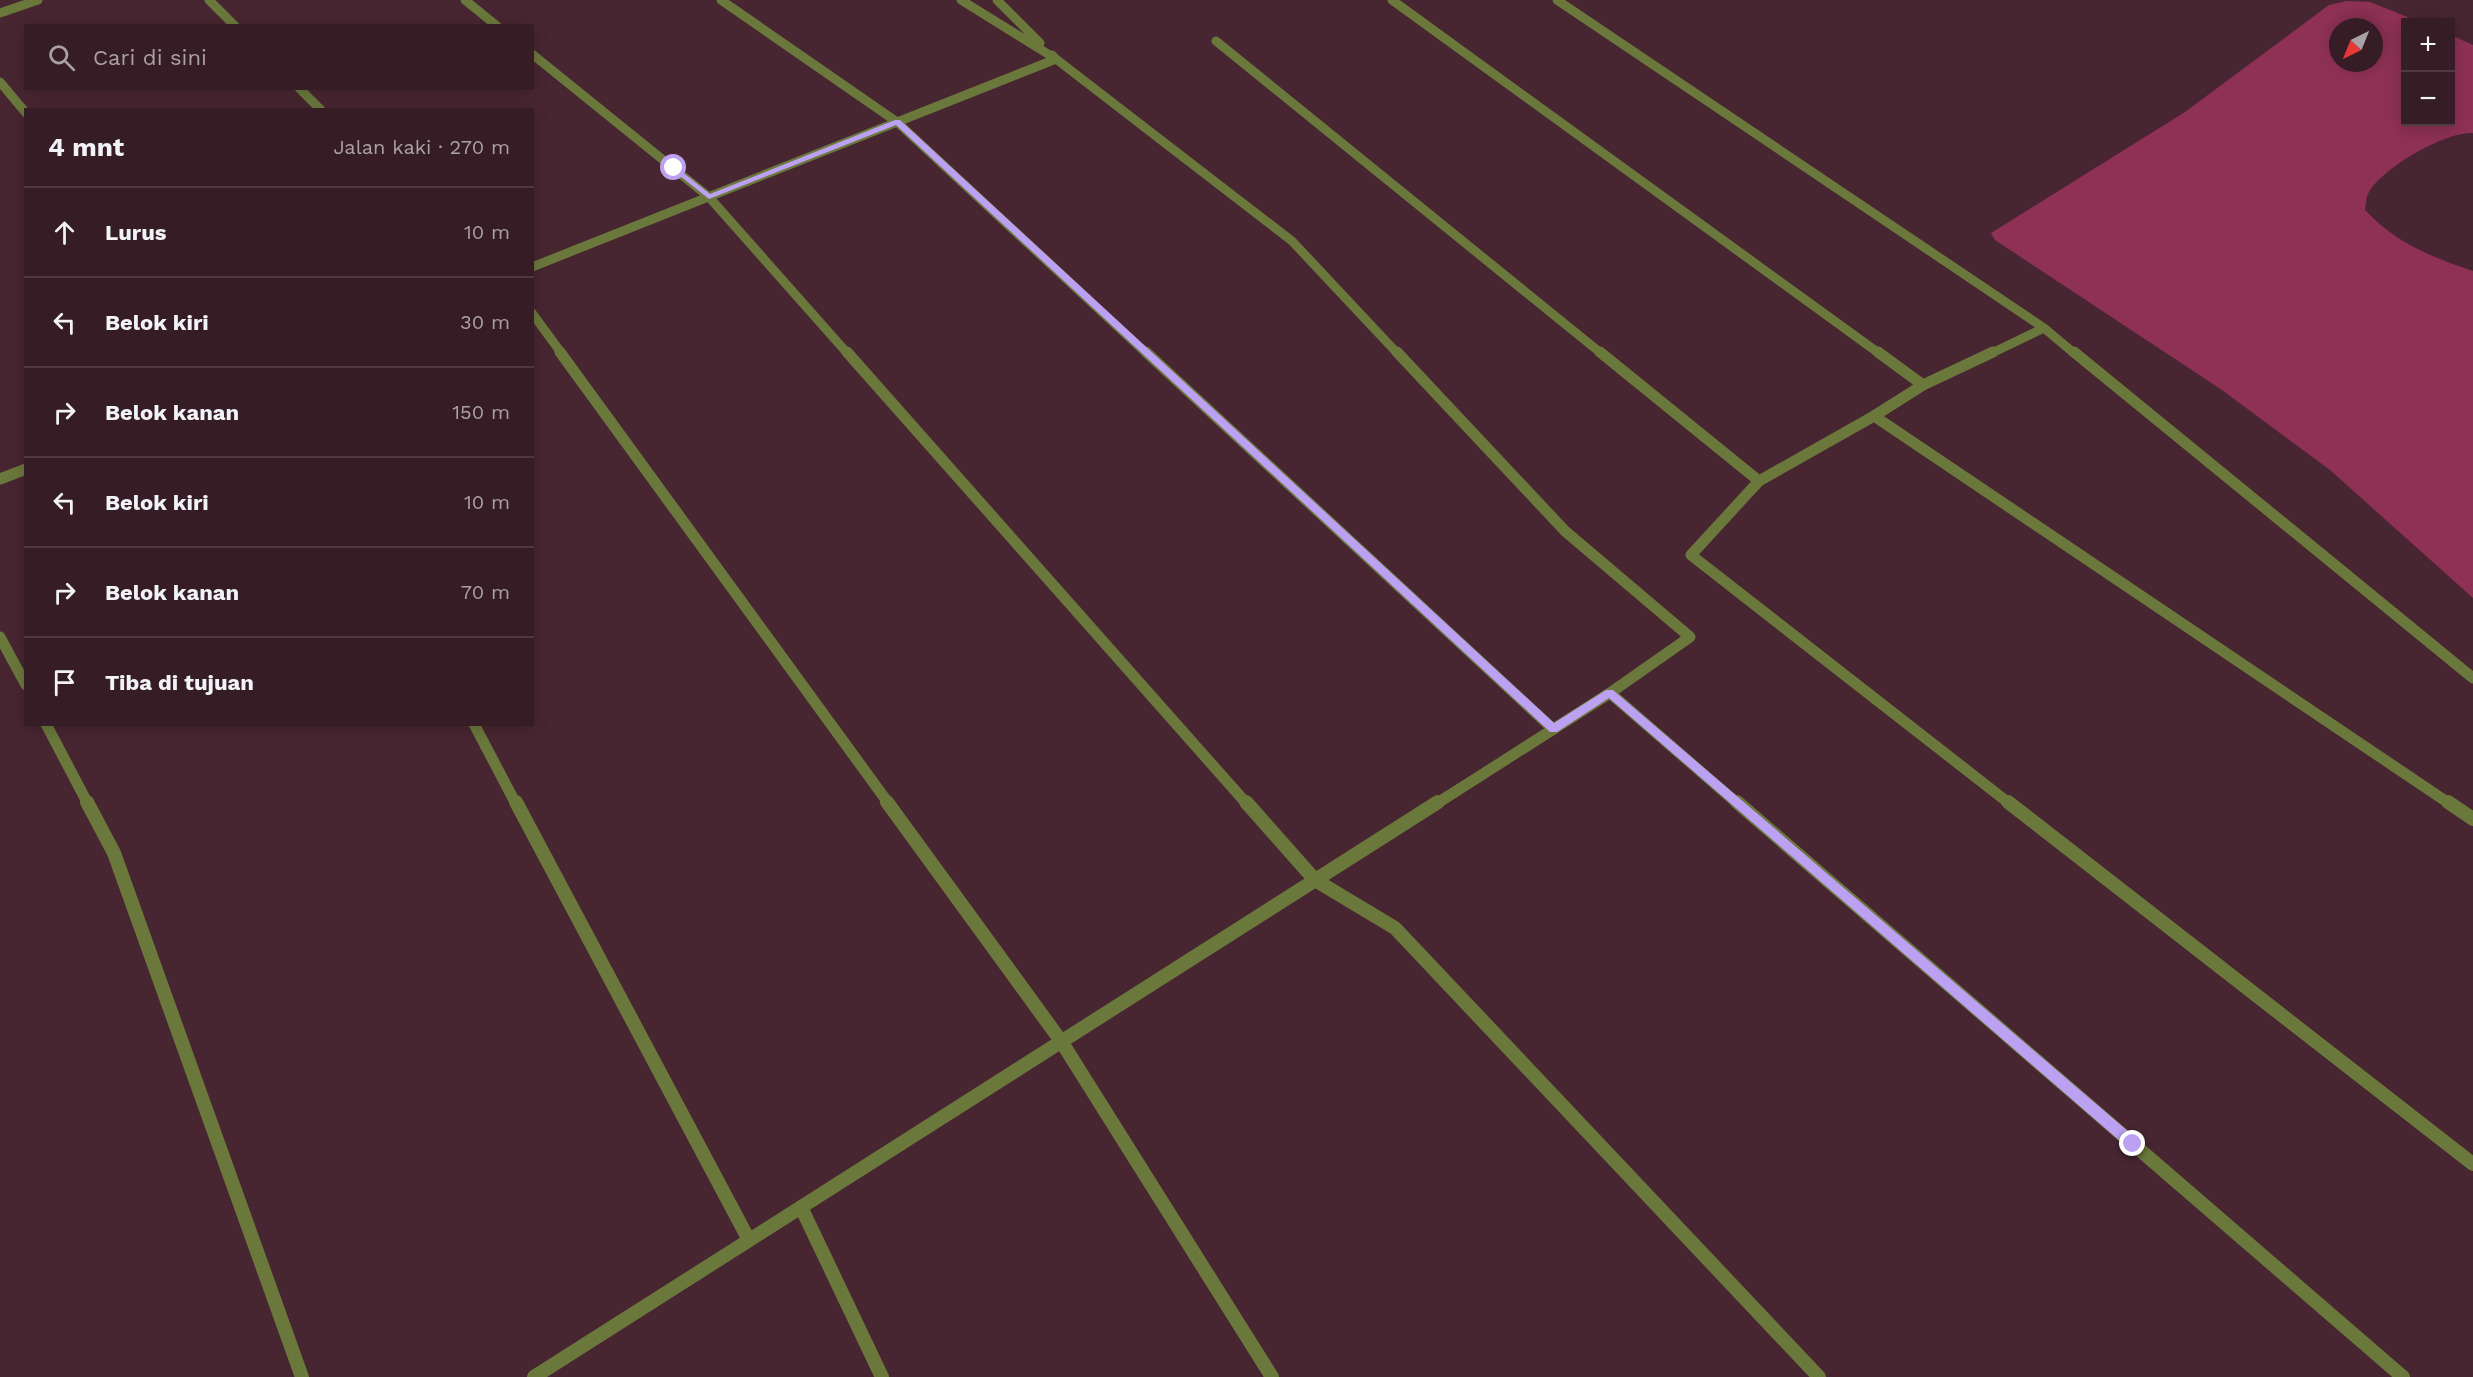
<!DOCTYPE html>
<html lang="id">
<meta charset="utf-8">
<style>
body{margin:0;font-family:"Work Sans",sans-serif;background:#412932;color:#f1f3f6}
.controls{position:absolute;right:18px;top:18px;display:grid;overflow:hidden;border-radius:0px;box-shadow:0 3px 15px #0003}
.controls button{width:54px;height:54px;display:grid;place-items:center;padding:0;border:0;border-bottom:2px solid #503a42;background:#361c25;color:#f1f3f6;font:30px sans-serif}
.compass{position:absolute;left:2329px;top:18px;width:54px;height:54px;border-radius:50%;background:#361c25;box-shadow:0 3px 15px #0003;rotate:223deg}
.stop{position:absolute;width:18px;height:18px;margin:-14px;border:4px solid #bca0f2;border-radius:50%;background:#fff}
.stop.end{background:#bca0f2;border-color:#fff;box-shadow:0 2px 6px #0008}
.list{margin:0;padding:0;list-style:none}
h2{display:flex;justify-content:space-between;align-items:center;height:78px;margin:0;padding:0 24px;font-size:26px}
h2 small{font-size:20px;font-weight:400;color:#aaa1a7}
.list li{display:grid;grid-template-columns:39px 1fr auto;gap:18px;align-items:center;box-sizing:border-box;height:90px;padding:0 24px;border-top:2px solid #503a42}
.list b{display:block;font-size:22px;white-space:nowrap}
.list em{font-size:20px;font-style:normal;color:#aaa1a7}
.icon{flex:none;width:33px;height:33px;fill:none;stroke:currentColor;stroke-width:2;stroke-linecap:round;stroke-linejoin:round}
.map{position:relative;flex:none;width:2473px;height:1377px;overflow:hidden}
.search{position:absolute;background:#361c25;box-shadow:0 3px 15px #0003;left:24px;top:24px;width:510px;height:66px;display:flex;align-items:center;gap:15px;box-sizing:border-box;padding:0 21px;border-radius:0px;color:#aaa1a7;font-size:22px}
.panel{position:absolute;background:#361c25;box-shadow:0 3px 15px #0003;left:24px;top:108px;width:510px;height:618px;border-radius:0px}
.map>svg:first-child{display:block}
.water{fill:#8e3155;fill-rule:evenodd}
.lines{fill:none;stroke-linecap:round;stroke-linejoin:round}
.minor-far2{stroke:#6b783c;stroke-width:9}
.minor-far1{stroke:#6b783c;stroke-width:11}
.minor{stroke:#6b783c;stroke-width:14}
.route{fill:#bca0f2}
</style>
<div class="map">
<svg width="2473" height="1377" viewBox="0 0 2473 1377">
<rect width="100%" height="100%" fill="#482631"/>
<path class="water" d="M 2347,1 L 2370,2 L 2420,22 L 2406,22 L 2406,122 L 2450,122 L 2451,35 L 2473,45 L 2473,133 C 2444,132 2384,167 2369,192 C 2366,197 2366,204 2365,210 C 2396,243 2431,257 2473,271 L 2473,598 L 2330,470 L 2222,390 L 1995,240 L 1991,233 L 2185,112 L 2329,5 ZM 2338,27 L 2374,27 L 2374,63 L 2338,63 Z"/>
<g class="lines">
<path class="minor-far2" d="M 209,0 L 235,26
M 465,0 L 497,26
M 721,0 L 897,122 L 1147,354
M 961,0 L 1056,59 L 1292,241 L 1398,354
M 997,0 L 1040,43
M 1392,0 L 1880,354
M 1557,0 L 2044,328 L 2075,354
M 0,13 L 38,0
M 1216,41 L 1602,354
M 532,54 L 709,197 L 848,354
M 0,82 L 26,113
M 299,88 L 321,110
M 532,267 L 1056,59 L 1052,55
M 532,313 L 562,354
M 1990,354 L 2044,328"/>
<path class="minor-far1" d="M 560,352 L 889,804
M 847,352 L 1247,804
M 1146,352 L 1553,729
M 1397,352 L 1565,531 L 1690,637 L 1610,693
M 1600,352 L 1759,481
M 1878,352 L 1923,385
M 1993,352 L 1923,385 L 1874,416 L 1759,481 L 1691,555 L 2010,804
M 2074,352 L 2473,678
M 1874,416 L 2450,804
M 0,479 L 26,469
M 0,637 L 26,685
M 46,724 L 88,804
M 474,724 L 516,804
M 1436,804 L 1610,693 L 1738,804"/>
<path class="minor" d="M 87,802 L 114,853 L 302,1377
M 516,802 L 749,1240
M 887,802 L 1061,1041 L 1272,1377
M 1246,802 L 1315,880 L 1395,928 L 1819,1377
M 1737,802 L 2403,1377
M 2008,802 L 2473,1164
M 2448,802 L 2473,819
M 801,1207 L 882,1377
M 534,1377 L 1438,802"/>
</g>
<path class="route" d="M 895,120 L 900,120 L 1554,723 L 1606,690 L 1613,690 L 2137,1139 L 2137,1148 L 2128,1148 L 1609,698 L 1557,732 L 1550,732 L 896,125 L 709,199 L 670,168 L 676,167 L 710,194 Z"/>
</svg>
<div class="controls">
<button>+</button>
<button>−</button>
</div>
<svg class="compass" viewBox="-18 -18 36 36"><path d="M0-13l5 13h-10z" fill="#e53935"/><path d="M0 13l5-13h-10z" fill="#aaa1a7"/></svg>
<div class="stop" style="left:674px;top:168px"></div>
<div class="stop end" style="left:2133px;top:1144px"></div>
<div class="search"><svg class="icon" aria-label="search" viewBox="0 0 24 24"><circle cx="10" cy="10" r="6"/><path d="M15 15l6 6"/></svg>Cari di sini</div>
<section class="panel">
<h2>4 mnt<small>Jalan kaki · 270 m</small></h2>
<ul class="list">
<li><svg class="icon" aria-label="ahead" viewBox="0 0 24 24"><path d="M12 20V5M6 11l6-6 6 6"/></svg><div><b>Lurus</b></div><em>10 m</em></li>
<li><svg class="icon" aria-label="left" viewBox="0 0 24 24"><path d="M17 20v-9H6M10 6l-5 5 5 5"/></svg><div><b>Belok kiri</b></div><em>30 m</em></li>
<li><svg class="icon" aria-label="right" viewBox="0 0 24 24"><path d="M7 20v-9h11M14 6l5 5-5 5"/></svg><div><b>Belok kanan</b></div><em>150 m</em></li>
<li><svg class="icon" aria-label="left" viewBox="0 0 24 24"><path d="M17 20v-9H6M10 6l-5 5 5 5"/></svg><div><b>Belok kiri</b></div><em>10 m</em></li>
<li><svg class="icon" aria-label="right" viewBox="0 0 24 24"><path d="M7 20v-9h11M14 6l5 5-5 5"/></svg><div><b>Belok kanan</b></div><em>70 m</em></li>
<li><svg class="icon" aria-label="arrive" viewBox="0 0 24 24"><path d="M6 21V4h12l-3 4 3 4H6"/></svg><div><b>Tiba di tujuan</b></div></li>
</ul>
</section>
</div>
